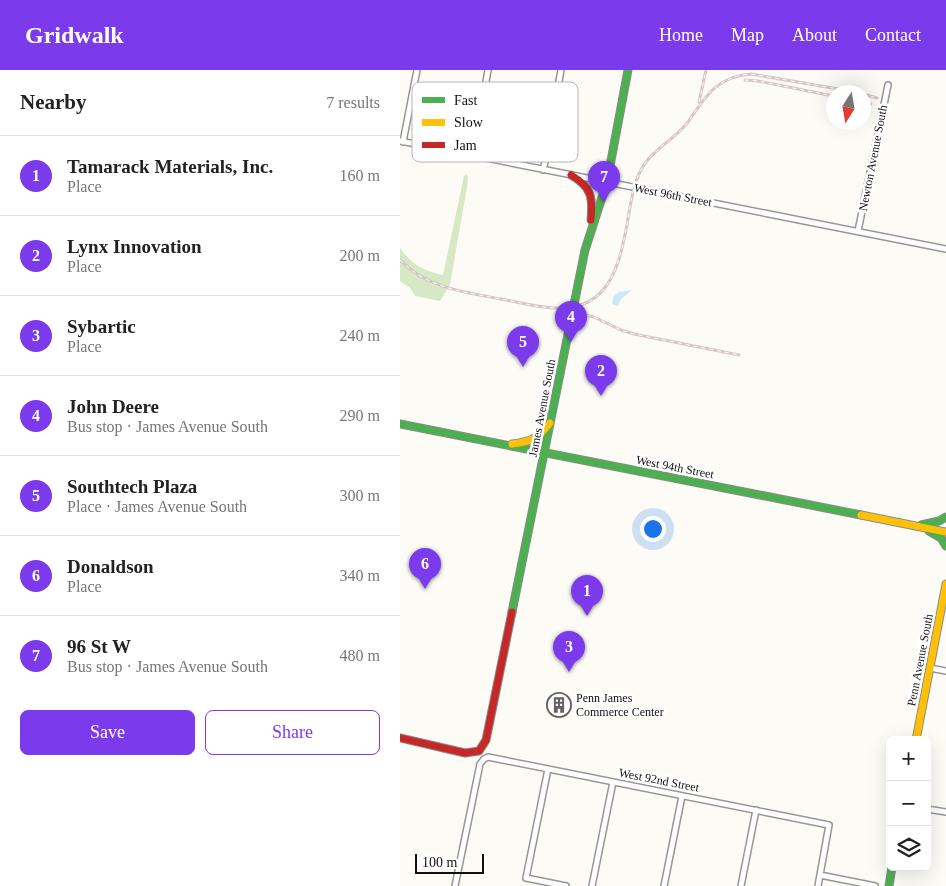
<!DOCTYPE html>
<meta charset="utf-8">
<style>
body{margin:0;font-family:Georgia,serif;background:#f6f6f6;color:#222}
.controls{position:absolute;right:15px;bottom:15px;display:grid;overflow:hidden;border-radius:8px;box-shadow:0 5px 20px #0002}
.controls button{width:45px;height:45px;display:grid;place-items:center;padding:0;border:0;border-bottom:1px solid #e0e0e0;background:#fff;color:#222;font:25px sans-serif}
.compass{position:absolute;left:426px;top:15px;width:45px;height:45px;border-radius:50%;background:#fff;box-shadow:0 5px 20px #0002;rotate:191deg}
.scale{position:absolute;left:15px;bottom:12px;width:69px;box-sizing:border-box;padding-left:5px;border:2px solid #101010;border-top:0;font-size:14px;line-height:18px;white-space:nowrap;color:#101010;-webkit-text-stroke:4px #fff;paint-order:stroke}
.you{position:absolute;left:252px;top:458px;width:18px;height:18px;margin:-12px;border:4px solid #fff;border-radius:50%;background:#1a73e8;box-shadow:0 0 0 8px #1a73e833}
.badge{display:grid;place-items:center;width:32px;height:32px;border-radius:50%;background:#7c3aed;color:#fff;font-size:16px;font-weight:700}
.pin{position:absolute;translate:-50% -41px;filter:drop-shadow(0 1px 2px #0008)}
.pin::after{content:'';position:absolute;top:26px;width:18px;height:15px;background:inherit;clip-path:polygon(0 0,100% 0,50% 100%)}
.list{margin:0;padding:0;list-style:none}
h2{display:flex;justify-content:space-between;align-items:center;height:65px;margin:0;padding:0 20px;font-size:21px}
h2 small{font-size:16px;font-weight:400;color:#767676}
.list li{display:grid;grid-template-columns:32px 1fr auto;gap:15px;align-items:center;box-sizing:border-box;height:80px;padding:0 20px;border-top:1px solid #e0e0e0}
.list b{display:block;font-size:19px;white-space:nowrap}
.list p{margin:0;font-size:16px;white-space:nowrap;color:#767676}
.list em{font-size:16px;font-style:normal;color:#767676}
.actions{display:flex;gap:10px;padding:15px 20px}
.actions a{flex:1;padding:11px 0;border:1px solid #7c3aed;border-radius:8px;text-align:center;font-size:18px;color:#7c3aed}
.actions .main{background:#7c3aed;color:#fff}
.icon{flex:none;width:28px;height:28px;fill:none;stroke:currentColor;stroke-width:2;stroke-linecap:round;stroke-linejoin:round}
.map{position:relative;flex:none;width:546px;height:816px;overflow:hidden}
header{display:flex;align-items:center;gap:30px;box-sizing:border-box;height:70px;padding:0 25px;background:#7c3aed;color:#fff}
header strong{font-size:24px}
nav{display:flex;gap:28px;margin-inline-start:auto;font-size:18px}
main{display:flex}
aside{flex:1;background:#fff}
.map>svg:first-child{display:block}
.forest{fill:#d7e9c4}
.water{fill:#cce7f5}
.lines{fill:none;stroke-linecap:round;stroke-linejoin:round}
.street-casing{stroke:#969694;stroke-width:8}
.fast-casing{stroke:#8d8c8a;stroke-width:9}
.slow-casing{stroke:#8d8c8a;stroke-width:9}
.jam-casing{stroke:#8d8c8a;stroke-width:9}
.street{stroke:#fffefe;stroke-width:5}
.fast{stroke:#4caf50;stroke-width:7}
.slow{stroke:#ffc107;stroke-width:7}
.jam{stroke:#c62828;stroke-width:7}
.rail-casing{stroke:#d8c5c6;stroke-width:3}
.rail{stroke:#fff;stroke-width:1;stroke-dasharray:4;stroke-linecap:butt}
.labels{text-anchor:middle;stroke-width:5;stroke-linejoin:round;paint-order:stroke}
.street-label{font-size:12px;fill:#101010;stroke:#fff}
.poi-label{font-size:12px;fill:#101010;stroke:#fff;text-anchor:start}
.key{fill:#fff;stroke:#b7b7b7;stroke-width:1}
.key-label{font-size:14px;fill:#101010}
</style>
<header>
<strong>Gridwalk</strong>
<nav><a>Home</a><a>Map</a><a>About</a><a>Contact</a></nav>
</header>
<main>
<aside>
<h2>Nearby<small>7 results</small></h2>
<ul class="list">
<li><span class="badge">1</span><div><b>Tamarack Materials, Inc.</b><p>Place</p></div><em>160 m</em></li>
<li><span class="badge">2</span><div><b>Lynx Innovation</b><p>Place</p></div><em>200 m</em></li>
<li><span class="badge">3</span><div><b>Sybartic</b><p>Place</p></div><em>240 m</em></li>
<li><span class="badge">4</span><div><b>John Deere</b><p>Bus stop · James Avenue South</p></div><em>290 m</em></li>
<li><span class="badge">5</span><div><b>Southtech Plaza</b><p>Place · James Avenue South</p></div><em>300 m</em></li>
<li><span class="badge">6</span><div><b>Donaldson</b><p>Place</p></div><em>340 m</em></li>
<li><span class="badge">7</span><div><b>96 St W</b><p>Bus stop · James Avenue South</p></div><em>480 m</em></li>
</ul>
<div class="actions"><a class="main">Save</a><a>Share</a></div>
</aside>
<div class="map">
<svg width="546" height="816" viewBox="0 0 546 816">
<rect width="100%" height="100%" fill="#fcfbf6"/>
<path class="forest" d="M 66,104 L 68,107 L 67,117 L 50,215 L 40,231 L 15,226 L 10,218 L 0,211 L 0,178 C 11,194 24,201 43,205 L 64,106 Z"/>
<path class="water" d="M 232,220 L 221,229 L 218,236 L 212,234 L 213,227 L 219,222 Z"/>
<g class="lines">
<defs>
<path id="street" d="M 0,71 L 546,179
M 3,72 L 17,0
M 73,86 L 88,0
M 143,100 L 146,88 L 150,82 L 159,37 L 157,22 L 161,0
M 458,161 L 488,15
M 530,598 L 546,601
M 148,699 L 126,808 L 166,816
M 527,739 L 546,742
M 420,805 L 475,816
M 55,816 L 80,694 L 84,689 L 88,687 L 429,755 L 418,816
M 192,816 L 213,712
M 264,816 L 282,726
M 341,816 L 356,740"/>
<path id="fast" d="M 0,354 L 461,445
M 521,455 L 539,451 L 546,447
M 529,461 L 541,468 L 546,476
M 112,542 L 185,180 L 207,112 L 228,0
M 489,816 L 492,797"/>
<path id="slow" d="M 112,374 C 130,372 139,368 150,353
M 461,445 L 546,462
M 516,670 L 546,514"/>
<path id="jam" d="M 171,105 C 192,117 193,128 191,150
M 0,668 L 65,683 L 79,681 L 86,670 L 112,542"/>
</defs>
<use href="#street" class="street-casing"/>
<use href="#fast" class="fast-casing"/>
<use href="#slow" class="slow-casing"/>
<use href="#jam" class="jam-casing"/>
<use href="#street" class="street"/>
<use href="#fast" class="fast"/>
<use href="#slow" class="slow"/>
<use href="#jam" class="jam"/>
<defs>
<path id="rail" d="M 345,10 L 358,11 L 433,26
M 463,24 L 477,28
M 299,32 L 306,0
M 463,32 L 471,34
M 0,190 C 27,218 64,222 101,229 C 119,232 138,238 157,238 C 209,240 219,196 227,155 C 230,138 232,119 239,104 C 250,79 273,72 288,52 C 306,26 316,7 351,4 L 456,22
M 163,240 L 194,247 L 221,260 L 234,264 L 339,285"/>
</defs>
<use href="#rail" class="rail-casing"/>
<use href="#rail" class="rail"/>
</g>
<defs>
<symbol id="building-ring" viewBox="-11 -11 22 22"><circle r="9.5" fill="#fff" stroke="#636260" stroke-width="1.5"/><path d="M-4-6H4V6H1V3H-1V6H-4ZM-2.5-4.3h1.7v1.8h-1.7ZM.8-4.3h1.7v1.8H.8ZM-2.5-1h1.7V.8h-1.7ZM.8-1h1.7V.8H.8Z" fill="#636260"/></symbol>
</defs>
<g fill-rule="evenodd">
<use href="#building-ring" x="145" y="621" width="28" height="28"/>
</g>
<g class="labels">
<g class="street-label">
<text transform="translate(473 88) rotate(-79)" y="4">Newton Avenue South</text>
<text transform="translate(273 125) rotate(11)" y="4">West 96th Street</text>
<text transform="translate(142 338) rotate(-79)" y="4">James Avenue South</text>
<text transform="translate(275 397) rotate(11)" y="4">West 94th Street</text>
<text transform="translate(520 590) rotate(-79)" y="4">Penn Avenue South</text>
<text transform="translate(259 710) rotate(11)" y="4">West 92nd Street</text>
</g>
<g class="poi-label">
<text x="176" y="632">Penn James<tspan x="176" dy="14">Commerce Center</tspan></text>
</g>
</g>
<rect x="12" y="12" width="166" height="80" rx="8" class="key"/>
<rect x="22" y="27" width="23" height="6" fill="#4caf50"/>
<rect x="22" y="49" width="23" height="7" fill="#ffc107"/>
<rect x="22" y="72" width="23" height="6" fill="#c62828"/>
<g class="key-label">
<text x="54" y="35">Fast</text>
<text x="54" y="57">Slow</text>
<text x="54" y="80">Jam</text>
</g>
</svg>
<div class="controls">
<button>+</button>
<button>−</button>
<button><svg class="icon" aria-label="layers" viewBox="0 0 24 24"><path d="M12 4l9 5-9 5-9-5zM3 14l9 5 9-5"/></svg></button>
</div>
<svg class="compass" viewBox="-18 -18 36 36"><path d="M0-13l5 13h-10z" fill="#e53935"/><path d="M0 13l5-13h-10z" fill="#767676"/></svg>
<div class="scale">100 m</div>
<div class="you"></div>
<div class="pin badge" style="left:187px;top:546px">1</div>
<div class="pin badge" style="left:201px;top:326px">2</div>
<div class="pin badge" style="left:169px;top:602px">3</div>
<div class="pin badge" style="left:171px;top:272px">4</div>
<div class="pin badge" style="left:123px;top:297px">5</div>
<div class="pin badge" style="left:25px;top:519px">6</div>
<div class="pin badge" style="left:204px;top:132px">7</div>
</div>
</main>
